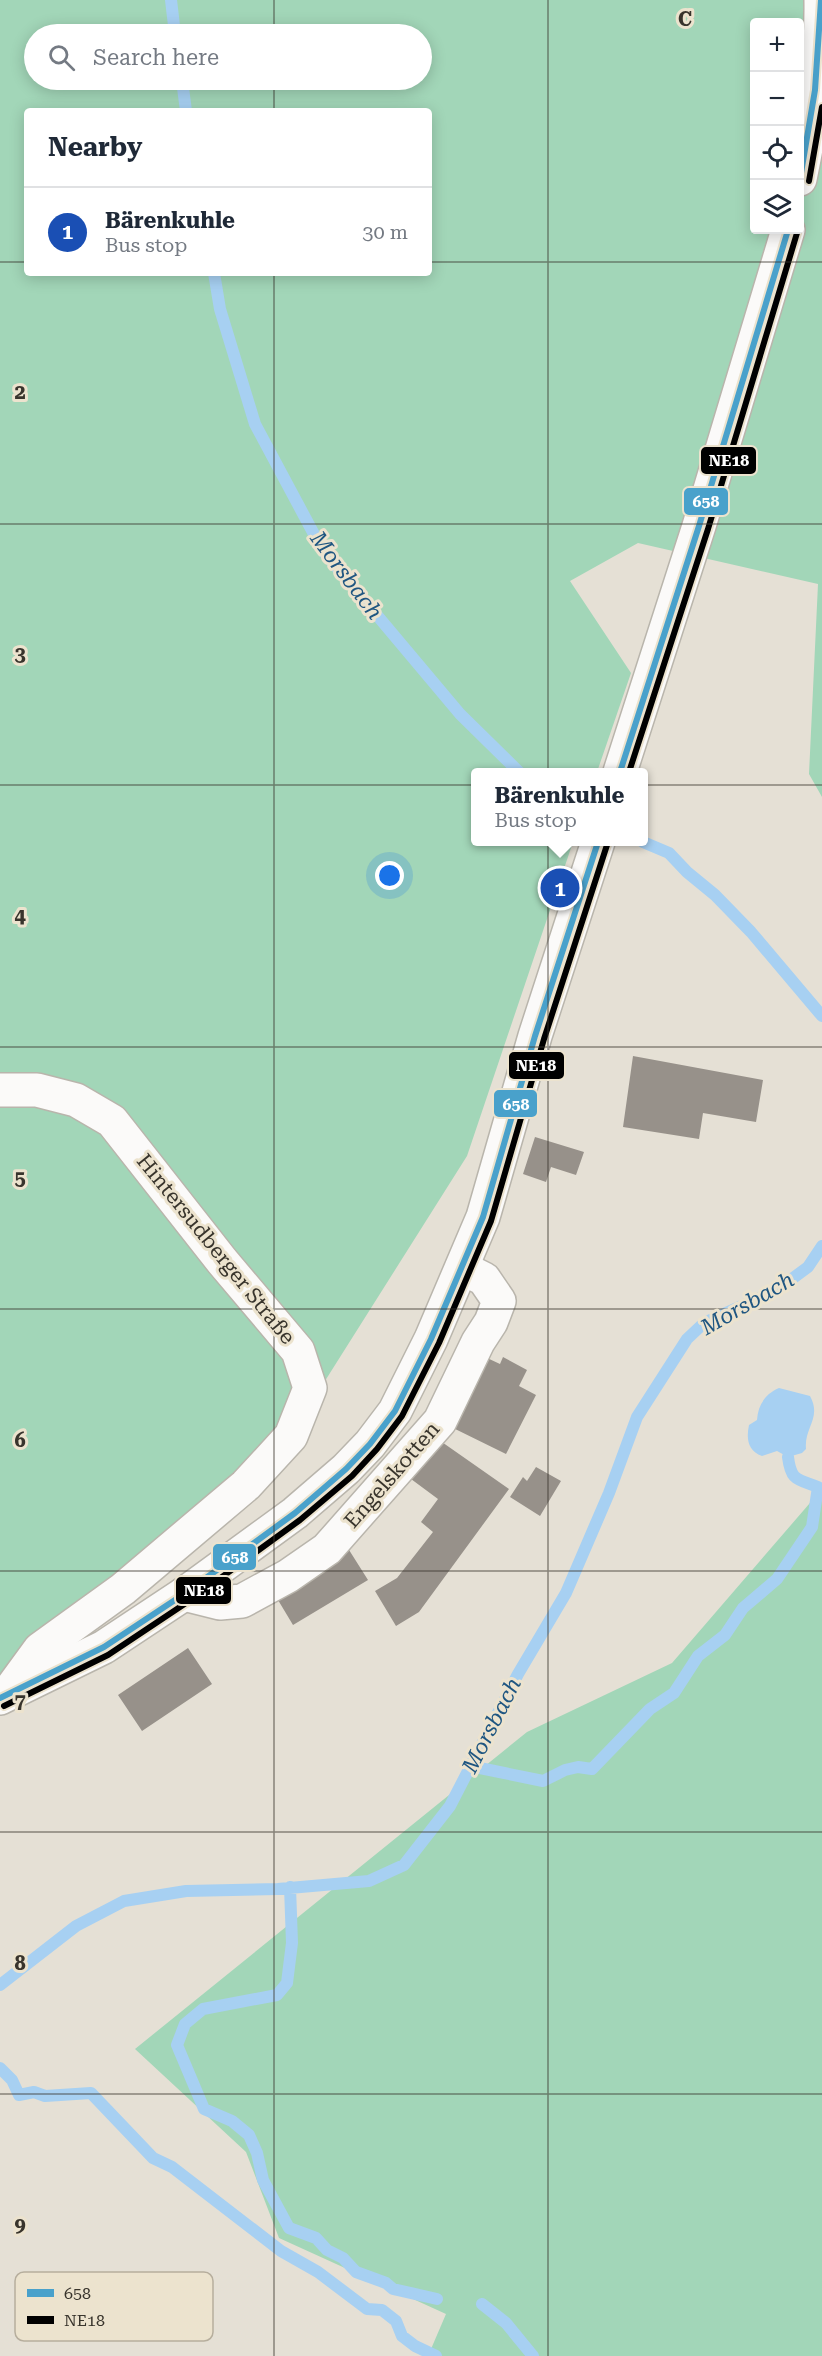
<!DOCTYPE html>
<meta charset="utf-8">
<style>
body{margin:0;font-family:"Roboto Serif",serif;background:#f6f6f7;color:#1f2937}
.controls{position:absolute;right:18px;top:18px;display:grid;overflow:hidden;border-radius:6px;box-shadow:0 3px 15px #0003}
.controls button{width:54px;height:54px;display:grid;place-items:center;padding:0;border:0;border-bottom:2px solid #e0e1e3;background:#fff;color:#1f2937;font:30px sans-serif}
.you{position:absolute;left:390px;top:876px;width:21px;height:21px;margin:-15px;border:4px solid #fff;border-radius:50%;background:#1a73e8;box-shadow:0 0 0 9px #1a73e833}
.badge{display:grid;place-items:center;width:39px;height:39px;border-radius:50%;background:#0b8043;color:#fff;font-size:20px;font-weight:700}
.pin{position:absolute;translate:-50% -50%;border:3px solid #fff;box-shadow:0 2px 6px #0006}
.popup{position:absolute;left:471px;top:768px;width:177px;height:78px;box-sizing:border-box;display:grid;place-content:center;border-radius:6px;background:#fff;filter:drop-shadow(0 2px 4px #0005);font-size:20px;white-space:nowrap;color:#747a83}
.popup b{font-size:22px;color:#1f2937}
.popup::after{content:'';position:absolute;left:50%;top:100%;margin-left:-12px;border:12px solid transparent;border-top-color:#fff}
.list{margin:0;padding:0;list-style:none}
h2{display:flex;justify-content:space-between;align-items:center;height:78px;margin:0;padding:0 24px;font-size:26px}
h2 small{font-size:20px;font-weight:400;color:#747a83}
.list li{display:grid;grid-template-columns:39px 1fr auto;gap:18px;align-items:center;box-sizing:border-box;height:90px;padding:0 24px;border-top:2px solid #e0e1e3}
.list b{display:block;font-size:22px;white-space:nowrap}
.list p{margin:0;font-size:20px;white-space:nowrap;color:#747a83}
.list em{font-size:20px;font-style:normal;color:#747a83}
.icon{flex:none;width:33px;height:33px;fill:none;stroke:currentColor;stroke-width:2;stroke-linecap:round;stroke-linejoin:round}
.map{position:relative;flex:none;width:822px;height:2356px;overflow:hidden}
.search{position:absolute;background:#fff;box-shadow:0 3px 15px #0003;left:24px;top:24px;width:408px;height:66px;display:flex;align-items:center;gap:15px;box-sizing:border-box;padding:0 21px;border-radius:33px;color:#747a83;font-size:22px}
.panel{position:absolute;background:#fff;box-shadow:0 3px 15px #0003;left:24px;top:108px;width:408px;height:168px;border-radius:6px}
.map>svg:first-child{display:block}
.green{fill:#a2d6b8;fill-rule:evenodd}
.water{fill:#a7d0f2}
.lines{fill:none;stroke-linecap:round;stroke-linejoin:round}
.stream{stroke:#a7d0f2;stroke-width:12}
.building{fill:#97918a}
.minor-casing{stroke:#b9b5ac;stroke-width:36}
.major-casing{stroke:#b9b5ac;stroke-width:36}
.minor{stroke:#fbfaf9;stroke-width:33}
.major{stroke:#fbfaf9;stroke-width:33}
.bus-1-casing{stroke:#ece3ce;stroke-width:10}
.bus-2-casing{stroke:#ece3ce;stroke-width:10}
.bus-1{stroke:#49a1cb;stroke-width:6}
.bus-2{stroke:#000;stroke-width:6}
.grid{fill:none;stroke:#38342c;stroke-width:1.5;stroke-opacity:0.55}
.labels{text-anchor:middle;stroke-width:6;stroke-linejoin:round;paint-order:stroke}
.street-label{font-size:21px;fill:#38342c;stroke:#ece3ce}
.water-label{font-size:22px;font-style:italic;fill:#1f5681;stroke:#ece3ce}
.key{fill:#ece3ce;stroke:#b6ae9d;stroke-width:1.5}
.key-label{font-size:16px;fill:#38342c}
.grid-label{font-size:20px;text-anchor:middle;font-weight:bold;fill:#38342c;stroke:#ece3ce;stroke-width:6;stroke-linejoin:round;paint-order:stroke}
.line-badge{stroke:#ece3ce;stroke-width:2}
.badge-label{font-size:16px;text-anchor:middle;font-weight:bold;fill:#fff}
</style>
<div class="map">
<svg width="822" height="2356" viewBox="0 0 822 2356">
<rect width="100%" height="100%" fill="#e5e0d5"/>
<path class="green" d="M 0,0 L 822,0 L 822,797 L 809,774 L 818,584 L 638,543 L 570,581 L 631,673 L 597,772 L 476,772 L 476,842 L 573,842 L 467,1156 L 258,1487 L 0,1693 ZM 754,22 L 800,22 L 800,230 L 754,230 ZM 34,34 L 422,34 L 422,80 L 34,80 ZM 27,111 L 429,111 L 429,273 L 27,273 Z
M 822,1489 L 822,2356 L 428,2356 L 446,2314 L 279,2238 L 246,2152 L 135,2049 L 527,1732 L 672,1663 Z"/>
<path class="water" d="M 779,1388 L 810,1396 C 822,1418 804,1427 806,1449 L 802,1453 L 788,1457 L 777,1451 L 762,1456 C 748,1451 746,1439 749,1425 L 757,1420 C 758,1405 765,1394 779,1388 Z"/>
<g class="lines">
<path class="stream" d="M 171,0 L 175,34
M 182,80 L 186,111
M 214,273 L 220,309 L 255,424 L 323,551 L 460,714 L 519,772
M 643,842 L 669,853 L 687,872 L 715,895 L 751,932 L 822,1016
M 470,1766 L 543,1781 L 565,1770 L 578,1767 L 592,1769 L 650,1709 L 674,1693 L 698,1656 L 725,1635 L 743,1608 L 777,1579 L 812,1527 L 818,1487 C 797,1479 791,1481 788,1457
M 290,1887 L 292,1943 L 287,1983 L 277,1995 L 203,2009 L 185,2024 L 177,2045 L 204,2109 L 232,2121 L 249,2135 L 257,2153 L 263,2180 L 289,2228 L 316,2238 L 327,2250 L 343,2258 L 356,2272 L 386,2283 L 393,2289 L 437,2299
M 0,1985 L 76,1926 L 124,1901 L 186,1891 L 278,1889 L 369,1881 L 404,1865 L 450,1806 L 518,1674 L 566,1593 L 609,1493 L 637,1417 L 687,1339 L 704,1323 L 777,1290 L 808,1267 L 822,1246
M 0,2068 L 12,2080 L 19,2095 L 34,2092 L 45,2096 L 91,2093 L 153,2158 L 172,2167 L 281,2251 L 318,2272 L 367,2309 L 382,2310 L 396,2321 L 402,2336 L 415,2346 L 436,2356
M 482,2304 L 506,2323 L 533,2356"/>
</g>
<path class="building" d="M 633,1056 L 763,1080 L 756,1122 L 703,1113 L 699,1139 L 623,1127 Z
M 535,1137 L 584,1152 L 576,1175 L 551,1167 L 546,1182 L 523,1174 Z
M 485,1357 L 500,1364 L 503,1357 L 527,1370 L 519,1386 L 536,1395 L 506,1454 L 447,1425 Z
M 439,1440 L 509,1489 L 419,1612 L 396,1626 L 375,1591 L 397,1578 L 433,1532 L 421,1522 L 438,1499 L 411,1479 Z
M 536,1467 L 561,1481 L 540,1516 L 510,1497 L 523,1477 L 527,1481 Z
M 344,1542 L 368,1580 L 293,1625 L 272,1590 Z
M 188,1648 L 212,1684 L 142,1731 L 118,1695 Z"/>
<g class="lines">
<defs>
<path id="minor" d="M 0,1090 L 37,1090 L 76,1100 L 112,1121 L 222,1261 L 298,1351 L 310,1388 L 291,1436 L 246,1485 L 123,1589 L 40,1649 L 7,1694
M 184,1594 L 220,1603 L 242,1601 L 288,1576 L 327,1549 L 440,1421 L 478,1342 L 491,1322 L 499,1301 L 484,1279 L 462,1268"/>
<path id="major" d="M 800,179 C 812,120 822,60 821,0
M 620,772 L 699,526 L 788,230
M 0,1698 L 104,1647 L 184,1594 L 295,1513 L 346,1469 L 370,1444 L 395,1411 L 431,1339 L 483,1217 L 535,1036 L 598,842"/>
</defs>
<use href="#minor" class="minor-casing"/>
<use href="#major" class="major-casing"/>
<use href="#minor" class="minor"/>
<use href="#major" class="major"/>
<defs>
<path id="bus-1" d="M 800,179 L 815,90 L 821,0
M 620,772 L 699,526 L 788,230
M 0,1698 L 104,1647 L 184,1594 L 295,1513 L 346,1469 L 370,1444 L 395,1411 L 431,1339 L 483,1217 L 535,1036 L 598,842"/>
<path id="bus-2" d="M 809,181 L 822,107
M 629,772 L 708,529 L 797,233
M 4,1706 L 108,1655 L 189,1601 L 300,1520 L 352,1476 L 377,1449 L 402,1416 L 439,1343 L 491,1221 L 544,1039 L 607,845"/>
</defs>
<use href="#bus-1" class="bus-1-casing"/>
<use href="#bus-2" class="bus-2-casing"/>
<use href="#bus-1" class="bus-1"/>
<use href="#bus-2" class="bus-2"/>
</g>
<path class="grid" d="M 274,0 L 274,34M 548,0 L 548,2356M 274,80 L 274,111M 0,262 L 27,262M 429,262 L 822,262M 274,273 L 274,2356M 0,524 L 822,524M 0,785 L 822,785M 0,1047 L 822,1047M 0,1309 L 822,1309M 0,1571 L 822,1571M 0,1832 L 822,1832M 0,2094 L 822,2094"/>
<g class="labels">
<g class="street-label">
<text transform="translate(216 1249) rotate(51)" y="7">Hintersudberger Straße</text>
<text transform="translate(392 1475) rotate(-49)" y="7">Engelskotten</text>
</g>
<g class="water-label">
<text transform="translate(347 575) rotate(53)" y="8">Morsbach</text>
<text transform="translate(747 1303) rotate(-30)" y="8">Morsbach</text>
<text transform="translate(491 1725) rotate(-63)" y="8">Morsbach</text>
</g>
</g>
<rect x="15" y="2272" width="198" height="69" rx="9" class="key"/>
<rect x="27" y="2289" width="27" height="8" fill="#49a1cb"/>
<rect x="27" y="2316" width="27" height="8" fill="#000"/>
<g class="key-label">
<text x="64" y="2299">658</text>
<text x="64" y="2326">NE18</text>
</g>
<g class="grid-label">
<text x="685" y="26">C</text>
<text x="20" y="399">2</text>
<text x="20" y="661">3</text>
<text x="20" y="923">4</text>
<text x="20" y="1185">5</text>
<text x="20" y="1447">6</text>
<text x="20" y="1708">7</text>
<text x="20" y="1970">8</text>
<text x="20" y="2232">9</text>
</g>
<g class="line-badge">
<rect x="700" y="446" width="57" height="29" rx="6" fill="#000"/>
<rect x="683" y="487" width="46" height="29" rx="6" fill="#49a1cb"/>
<rect x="508" y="1051" width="57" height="29" rx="6" fill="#000"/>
<rect x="493" y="1089" width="45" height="29" rx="6" fill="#49a1cb"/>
<rect x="212" y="1543" width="45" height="28" rx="6" fill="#49a1cb"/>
<rect x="175" y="1576" width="57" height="29" rx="6" fill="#000"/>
</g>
<g class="badge-label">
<text x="729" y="466">NE18</text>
<text x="706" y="507">658</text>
<text x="536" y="1071">NE18</text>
<text x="516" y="1110">658</text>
<text x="235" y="1563">658</text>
<text x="204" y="1596">NE18</text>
</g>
</svg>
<div class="controls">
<button>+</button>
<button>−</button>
<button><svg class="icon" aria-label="locate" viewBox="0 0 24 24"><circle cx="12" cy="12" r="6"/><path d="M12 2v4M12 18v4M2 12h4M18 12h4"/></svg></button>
<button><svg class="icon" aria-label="layers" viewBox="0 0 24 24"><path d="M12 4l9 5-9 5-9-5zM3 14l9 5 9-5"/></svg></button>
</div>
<div class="you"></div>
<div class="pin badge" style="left:560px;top:888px;background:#1a4fb4">1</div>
<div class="popup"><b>Bärenkuhle</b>Bus stop</div>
<div class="search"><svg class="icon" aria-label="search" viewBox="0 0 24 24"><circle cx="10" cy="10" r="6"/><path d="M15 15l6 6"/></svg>Search here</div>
<section class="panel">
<h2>Nearby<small></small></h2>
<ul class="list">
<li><span class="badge" style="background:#1a4fb4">1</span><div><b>Bärenkuhle</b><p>Bus stop</p></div><em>30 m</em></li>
</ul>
</section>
</div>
